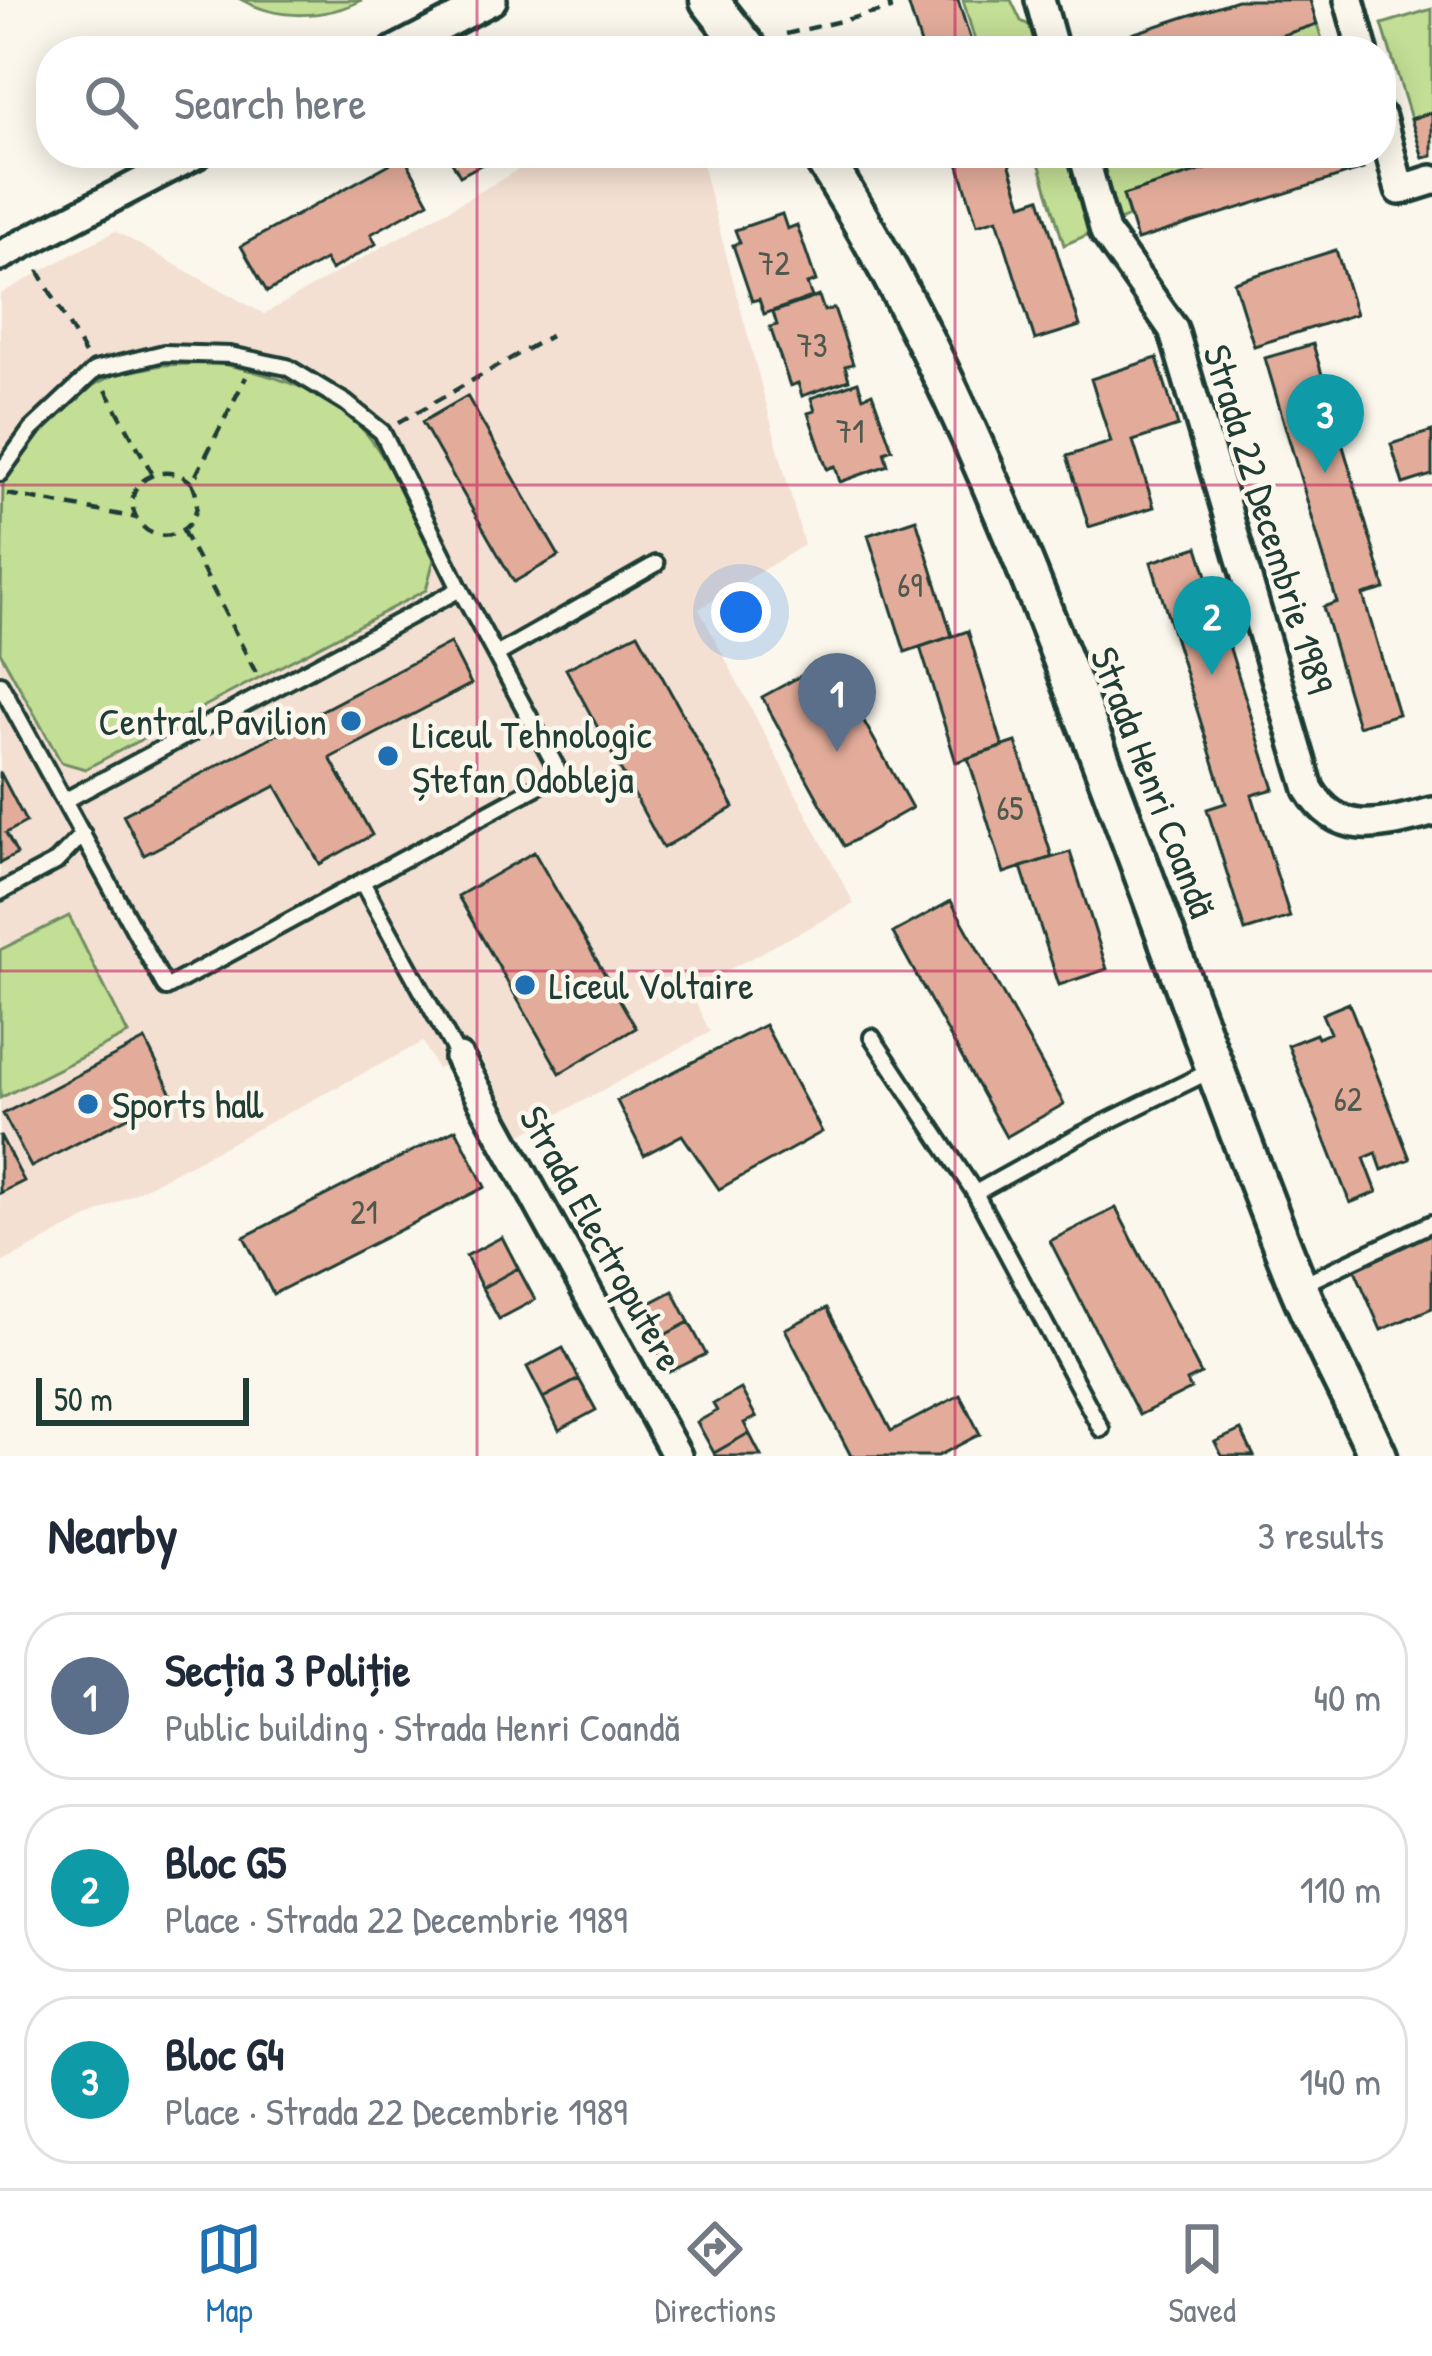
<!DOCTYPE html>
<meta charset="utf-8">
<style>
body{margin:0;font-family:"Patrick Hand",sans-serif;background:#f2f2f3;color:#1f2937}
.scale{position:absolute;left:36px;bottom:30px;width:213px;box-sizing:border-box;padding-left:12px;border:6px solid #1f3d34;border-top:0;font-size:33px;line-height:42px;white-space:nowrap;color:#1f3d34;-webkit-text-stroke:9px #fbf7ec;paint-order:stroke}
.you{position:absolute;left:741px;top:612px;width:42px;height:42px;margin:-30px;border:9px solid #fff;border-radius:50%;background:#1a73e8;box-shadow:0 0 0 18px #1a73e833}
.badge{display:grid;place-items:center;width:78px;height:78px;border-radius:50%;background:#1f6fb2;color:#fff;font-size:39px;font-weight:700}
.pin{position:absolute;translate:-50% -99px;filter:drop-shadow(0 3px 6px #0008)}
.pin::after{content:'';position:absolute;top:63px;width:42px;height:36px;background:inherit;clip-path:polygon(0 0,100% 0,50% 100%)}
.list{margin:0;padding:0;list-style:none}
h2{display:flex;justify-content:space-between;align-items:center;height:156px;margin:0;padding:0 48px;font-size:51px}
h2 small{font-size:39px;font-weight:400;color:#747a83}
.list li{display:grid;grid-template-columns:78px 1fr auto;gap:36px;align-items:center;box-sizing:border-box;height:168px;margin:0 24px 24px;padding:0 24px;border:3px solid #e0e1e3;border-radius:48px}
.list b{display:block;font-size:45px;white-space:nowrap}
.list p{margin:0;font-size:39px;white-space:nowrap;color:#747a83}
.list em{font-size:39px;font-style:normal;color:#747a83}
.icon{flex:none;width:66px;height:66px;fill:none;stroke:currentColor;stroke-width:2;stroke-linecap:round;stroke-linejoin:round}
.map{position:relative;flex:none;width:1432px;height:1456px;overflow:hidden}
.search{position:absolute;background:#fff;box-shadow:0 6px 30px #0003;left:36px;right:36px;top:36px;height:132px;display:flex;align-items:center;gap:30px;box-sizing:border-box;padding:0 42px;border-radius:48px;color:#747a83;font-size:45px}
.sheet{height:732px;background:#fff}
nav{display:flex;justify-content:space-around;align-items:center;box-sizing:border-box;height:168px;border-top:3px solid #e0e1e3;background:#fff;font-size:33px;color:#747a83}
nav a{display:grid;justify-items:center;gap:6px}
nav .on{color:#1f6fb2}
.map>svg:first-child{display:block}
.built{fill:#f4e0d3}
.green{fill:#c3de95;stroke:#718e64;stroke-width:3}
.building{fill:#e3ac9a;stroke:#1f3d34;stroke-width:3}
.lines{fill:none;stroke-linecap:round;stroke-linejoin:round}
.lane-casing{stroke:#1f3d34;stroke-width:22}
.street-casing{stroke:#1f3d34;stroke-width:36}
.secondary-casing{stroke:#1f3d34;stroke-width:45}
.path{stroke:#1f3d34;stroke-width:4.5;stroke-dasharray:12 9;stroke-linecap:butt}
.lane{stroke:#fbf7ec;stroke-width:14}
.street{stroke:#fbf7ec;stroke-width:27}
.secondary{stroke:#fbf7ec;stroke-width:36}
.grid{fill:none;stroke:#c2185b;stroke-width:3;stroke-opacity:0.55}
.poi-dot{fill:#1f6fb2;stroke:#fbf7ec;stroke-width:4.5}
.labels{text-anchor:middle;stroke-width:9;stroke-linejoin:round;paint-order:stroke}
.number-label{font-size:33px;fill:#50594e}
.street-label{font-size:39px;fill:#1f3d34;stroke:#fbf7ec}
.poi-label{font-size:39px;fill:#1f3d34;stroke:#fbf7ec;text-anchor:start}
</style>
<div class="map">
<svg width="1432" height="1456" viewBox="0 0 1432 1456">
<rect width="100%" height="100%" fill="#fbf7ec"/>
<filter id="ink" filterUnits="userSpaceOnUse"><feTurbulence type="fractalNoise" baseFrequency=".00833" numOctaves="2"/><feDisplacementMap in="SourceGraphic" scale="24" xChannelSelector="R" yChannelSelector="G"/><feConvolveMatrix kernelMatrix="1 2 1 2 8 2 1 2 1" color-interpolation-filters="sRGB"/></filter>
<g filter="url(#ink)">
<path class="built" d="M 548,153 L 699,153 L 804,545 L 699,609 L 854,904 L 690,990 L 710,1032 L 520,1135 L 477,1050 L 437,1069 L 423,1042 L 0,1264 L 0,294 L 115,231 L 264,314 Z"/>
<path class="green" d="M 242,0 L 362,0 C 325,19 278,20 242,0 Z
M 963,0 L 1011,0 L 1021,21 L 1079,51 L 978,51 Z
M 1432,9 L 1432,112 L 1411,119 L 1382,24 Z
M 1317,24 L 1326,51 L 1233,51 Z
M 1036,153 L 1257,153 L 1123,195 L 1129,217 L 1064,245 Z
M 217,363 C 274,374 337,393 373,442 C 398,477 415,522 434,559 L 426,590 L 85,769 L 61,762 L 0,652 L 3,482 L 43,430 L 94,385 L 113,375 L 162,365 Z
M 69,916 L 128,1034 L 0,1098 L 0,950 Z"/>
<path class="building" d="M 907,0 L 958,0 L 974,51 L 923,51 Z
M 1237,0 L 1310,0 L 1317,24 L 1233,51 L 1079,51 Z
M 1432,112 L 1432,156 L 1423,158 L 1411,119 Z
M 447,153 L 503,153 L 460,176 Z
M 955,153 L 1006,153 L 1022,204 L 1040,198 L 1080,326 L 1035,340 L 997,219 L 977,225 Z
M 1257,153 L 1358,153 L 1363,169 L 1137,240 L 1123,195 Z
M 404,156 L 429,202 L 371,234 L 376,244 L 331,270 L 325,260 L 267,292 L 241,246 Z
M 782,214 L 787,229 L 797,225 L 816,281 L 807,284 L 812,297 L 764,314 L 759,299 L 752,301 L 733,245 L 740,243 L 735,230 Z
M 1336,250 L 1356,314 L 1254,346 L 1234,282 Z
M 819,296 L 824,311 L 834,308 L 853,364 L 845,366 L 849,380 L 802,396 L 798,383 L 790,386 L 770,327 L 777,325 L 773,312 Z
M 1313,344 L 1385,589 L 1363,595 L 1398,714 L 1358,726 L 1323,607 L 1337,602 L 1265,358 Z
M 1157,358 L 1178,426 L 1133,441 L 1154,507 L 1089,527 L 1067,456 L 1111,442 L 1091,379 Z
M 858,382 L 863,397 L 872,393 L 892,449 L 884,452 L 888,465 L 840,482 L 835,466 L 827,469 L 808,413 L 815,411 L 811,398 Z
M 467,396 L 559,556 L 514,582 L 422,422 Z
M 1432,431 L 1432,475 L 1403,484 L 1391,444 Z
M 916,519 L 952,636 L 905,652 L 868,535 Z
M 1198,547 L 1274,789 L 1252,795 L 1290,917 L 1245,931 L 1207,809 L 1226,803 L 1151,562 Z
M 968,631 L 1003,747 L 956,762 L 920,647 Z
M 638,633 L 734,807 L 663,848 L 566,669 Z
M 450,643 L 471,684 L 330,758 L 372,835 L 320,864 L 276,786 L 144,855 L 123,815 Z
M 830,660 L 912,808 L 844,846 L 762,697 Z
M 1016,742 L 1052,857 L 1004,873 L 968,758 Z
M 0,772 L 26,822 L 6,833 L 17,854 L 0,863 Z
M 534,852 L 636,1028 L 560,1073 L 458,896 Z
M 1070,852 L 1107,969 L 1059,985 L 1021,867 Z
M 951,901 L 1064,1104 L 1006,1137 L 893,933 Z
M 1349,1003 L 1410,1159 L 1382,1170 L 1376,1153 L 1364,1158 L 1377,1192 L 1350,1203 L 1288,1045 L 1316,1034 L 1318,1038 L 1330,1033 L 1322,1014 Z
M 765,1025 L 822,1132 L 719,1189 L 682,1135 L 644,1155 L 617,1101 Z
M 145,1040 L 172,1094 L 31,1167 L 3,1114 Z
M 456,1129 L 485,1187 L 273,1294 L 244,1237 Z
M 0,1135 L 24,1181 L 0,1193 Z
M 1116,1208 L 1201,1374 L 1187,1381 L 1191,1389 L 1139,1415 L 1050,1241 Z
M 1432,1229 L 1432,1308 L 1381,1330 L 1352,1263 Z
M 502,1237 L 518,1268 L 482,1288 L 466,1256 Z
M 518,1268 L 535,1300 L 499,1319 L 482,1288 Z
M 673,1291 L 689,1322 L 653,1341 L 637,1310 Z
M 827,1308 L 891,1431 L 960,1395 L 980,1434 L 938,1456 L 851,1456 L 785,1329 Z
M 689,1322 L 706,1354 L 669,1372 L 653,1341 Z
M 563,1348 L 579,1379 L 543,1398 L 527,1367 Z
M 579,1379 L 596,1410 L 559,1430 L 543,1398 Z
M 741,1389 L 756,1417 L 744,1423 L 749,1433 L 714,1453 L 697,1422 L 717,1411 L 713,1404 Z
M 1241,1430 L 1254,1456 L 1222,1456 L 1215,1442 Z
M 749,1433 L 761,1456 L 715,1456 L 714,1453 Z"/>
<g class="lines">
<defs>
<path id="lane" d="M 0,473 L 31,430 L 95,370 L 164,353 L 230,355 L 287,367 L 346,403 L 382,432 L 460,589
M 496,655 L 656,564
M 0,684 C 55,785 111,886 166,988 L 560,774 L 460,589 L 64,801
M 362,882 L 459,1058
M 0,892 L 56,862 L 83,834
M 872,1037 L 975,1193 L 1101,1429
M 975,1193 L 1076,1137 L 1212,1070
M 1301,1285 L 1432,1223"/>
<path id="street" d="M 1040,0 L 1054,51
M 1349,0 L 1363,51
M 394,51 L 492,0
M 1381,118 L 1400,190 L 1432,180
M 1083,153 L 1105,232 L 1173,329 L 1309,789 C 1339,840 1384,824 1432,812
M 0,256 L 198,153
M 459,1058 L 677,1456"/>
<path id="secondary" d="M 709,0 L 749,51
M 820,153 C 916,304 988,469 1053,636 C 1138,850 1211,1069 1297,1283 C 1321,1342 1352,1398 1378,1456"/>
</defs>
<use href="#lane" class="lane-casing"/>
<use href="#street" class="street-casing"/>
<use href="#secondary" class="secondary-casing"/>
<path class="path" d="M 786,34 L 891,9 L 888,0
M 38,270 L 85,354
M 106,390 L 152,473
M 398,423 L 550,336
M 192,483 C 166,458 117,482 137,519 C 158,556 214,526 192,483 L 246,377
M 7,494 L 137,518
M 183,531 L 257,675"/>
<use href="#lane" class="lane"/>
<use href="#street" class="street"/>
<use href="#secondary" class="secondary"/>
</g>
</g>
<path class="grid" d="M 477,0 L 477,51M 955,0 L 955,51M 477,153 L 477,1456M 955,153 L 955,1456M 0,485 L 1432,485M 0,971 L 1432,971"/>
<g class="poi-dot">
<circle cx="351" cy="721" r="12"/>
<circle cx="388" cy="756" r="12"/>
<circle cx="525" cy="985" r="12"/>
<circle cx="88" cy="1104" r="12"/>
</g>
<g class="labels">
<g class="number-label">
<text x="774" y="275">72</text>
<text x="812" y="357">73</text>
<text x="850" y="443">71</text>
<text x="910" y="597">69</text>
<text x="1010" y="820">65</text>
<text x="1348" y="1111">62</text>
<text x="364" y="1224">21</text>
</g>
<g class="street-label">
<text transform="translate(1269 519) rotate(73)" y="14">Strada 22 Decembrie 1989</text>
<text transform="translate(1154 782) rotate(69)" y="14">Strada Henri Coandă</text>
<text transform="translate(602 1238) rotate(61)" y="14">Strada Electroputere</text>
</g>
<g class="poi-label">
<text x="327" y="735" text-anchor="end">Central Pavilion</text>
<text x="412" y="748">Liceul Tehnologic<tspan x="412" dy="45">Ștefan Odobleja</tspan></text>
<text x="549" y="999">Liceul Voltaire</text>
<text x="112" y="1118">Sports hall</text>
</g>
</g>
</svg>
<div class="scale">50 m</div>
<div class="you"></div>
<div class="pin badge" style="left:837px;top:752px;background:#5c6f8a">1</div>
<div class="pin badge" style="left:1212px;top:675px;background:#0f9aa8">2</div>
<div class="pin badge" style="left:1325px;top:473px;background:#0f9aa8">3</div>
<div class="search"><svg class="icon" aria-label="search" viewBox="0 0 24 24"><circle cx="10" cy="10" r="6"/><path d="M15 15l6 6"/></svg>Search here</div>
</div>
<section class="sheet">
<h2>Nearby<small>3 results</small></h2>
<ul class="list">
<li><span class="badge" style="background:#5c6f8a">1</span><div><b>Secția 3 Poliție</b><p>Public building · Strada Henri Coandă</p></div><em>40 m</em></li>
<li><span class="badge" style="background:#0f9aa8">2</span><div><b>Bloc G5</b><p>Place · Strada 22 Decembrie 1989</p></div><em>110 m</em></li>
<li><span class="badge" style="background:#0f9aa8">3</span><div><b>Bloc G4</b><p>Place · Strada 22 Decembrie 1989</p></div><em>140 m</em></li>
</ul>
</section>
<nav>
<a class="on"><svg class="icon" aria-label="map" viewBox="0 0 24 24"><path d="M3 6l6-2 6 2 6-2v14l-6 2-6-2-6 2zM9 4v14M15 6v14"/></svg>Map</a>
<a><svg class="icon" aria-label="directions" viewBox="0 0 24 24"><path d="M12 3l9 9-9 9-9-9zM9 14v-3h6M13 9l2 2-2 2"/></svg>Directions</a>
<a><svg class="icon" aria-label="saved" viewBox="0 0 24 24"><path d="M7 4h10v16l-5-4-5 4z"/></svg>Saved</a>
</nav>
